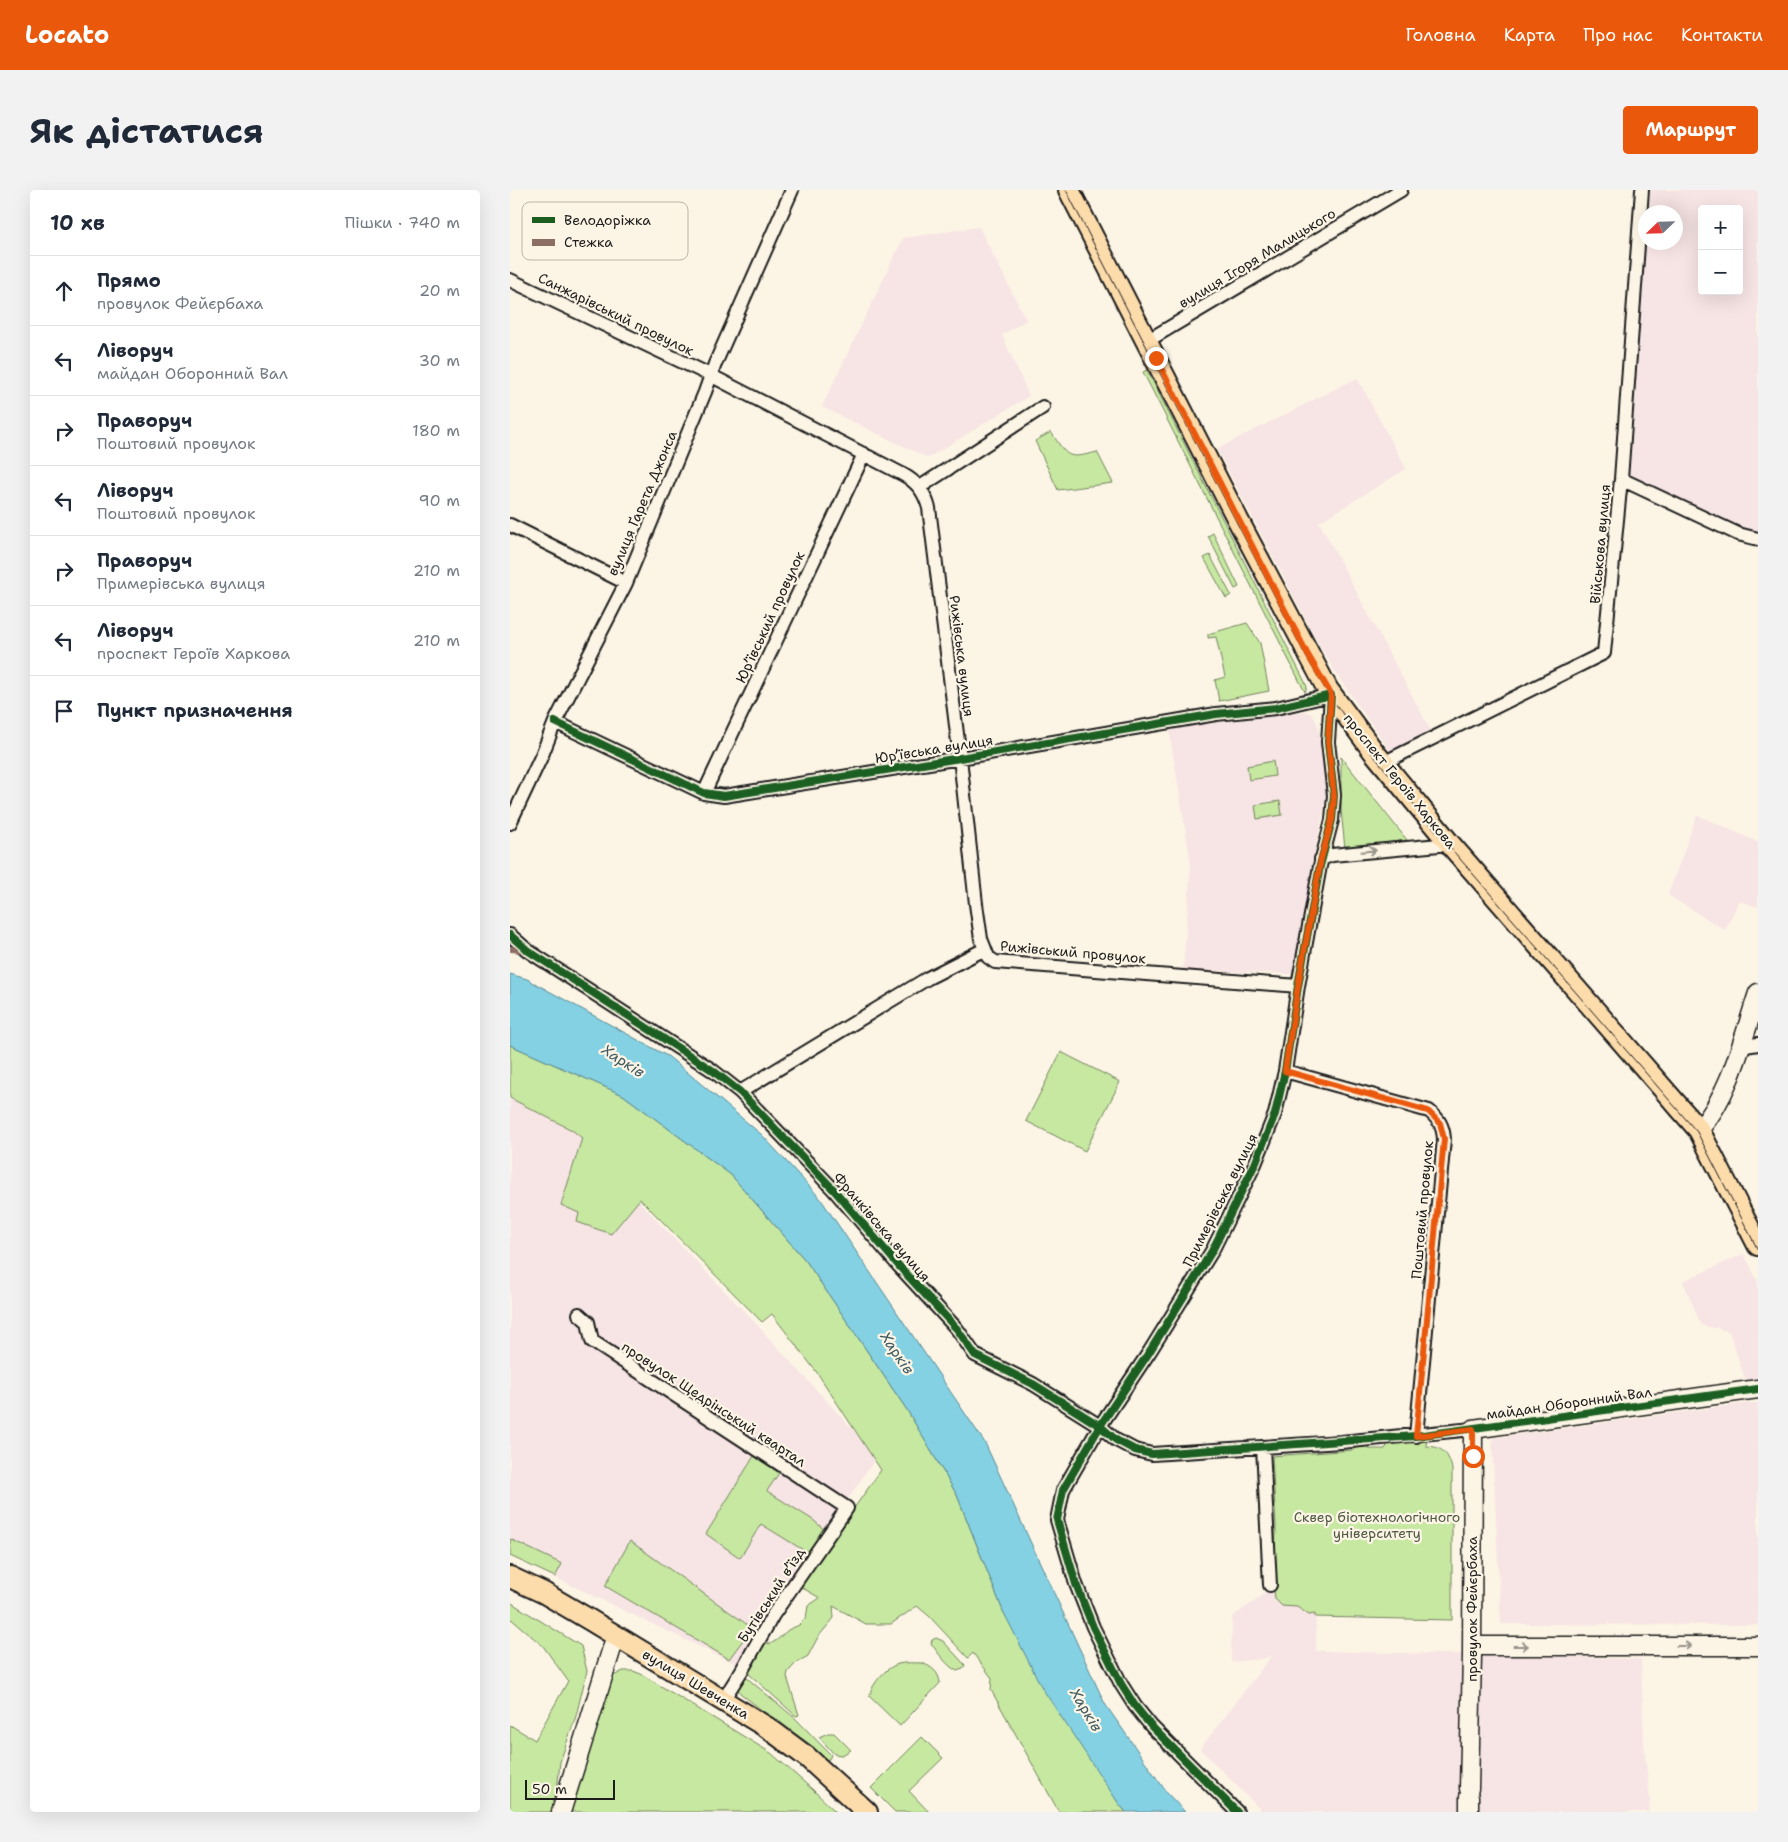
<!DOCTYPE html>
<html lang="uk">
<meta charset="utf-8">
<style>
body{margin:0;font-family:"Shantell Sans",sans-serif;background:#f2f2f3;color:#1f2937}
.controls{position:absolute;right:15px;top:15px;display:grid;overflow:hidden;border-radius:5px;box-shadow:0 5px 20px #0002}
.controls button{width:45px;height:45px;display:grid;place-items:center;padding:0;border:0;border-bottom:1px solid #e0e1e3;background:#fff;color:#1f2937;font:25px sans-serif}
.compass{position:absolute;left:1128px;top:15px;width:45px;height:45px;border-radius:50%;background:#fff;box-shadow:0 5px 20px #0002;rotate:247deg}
.scale{position:absolute;left:15px;bottom:12px;width:90px;box-sizing:border-box;padding-left:5px;border:2px solid #1c1c1c;border-top:0;font-size:14px;line-height:18px;white-space:nowrap;color:#1c1c1c;-webkit-text-stroke:4px #fcf5e5;paint-order:stroke}
.stop{position:absolute;width:15px;height:15px;margin:-11px;border:4px solid #ea580c;border-radius:50%;background:#fff}
.stop.end{background:#ea580c;border-color:#fff;box-shadow:0 1px 5px #0008}
.list{margin:0;padding:0;list-style:none}
h2{display:flex;justify-content:space-between;align-items:center;height:65px;margin:0;padding:0 20px;font-size:21px}
h2 small{font-size:16px;font-weight:400;color:#747a83}
.list li{display:grid;grid-template-columns:32px 1fr auto;gap:15px;align-items:center;box-sizing:border-box;height:70px;padding:0 20px;border-top:1px solid #e0e1e3}
.list b{display:block;font-size:19px;white-space:nowrap}
.list p{margin:0;font-size:16px;white-space:nowrap;color:#747a83}
.list em{font-size:16px;font-style:normal;color:#747a83}
.icon{flex:none;width:28px;height:28px;fill:none;stroke:currentColor;stroke-width:2;stroke-linecap:round;stroke-linejoin:round}
.map{position:relative;flex:none;width:1248px;height:1622px;overflow:hidden;border-radius:5px}
header{display:flex;align-items:center;gap:30px;box-sizing:border-box;height:70px;padding:0 25px;background:#ea580c;color:#fff}
header strong{font-size:24px}
nav{display:flex;gap:28px;margin-inline-start:auto;font-size:18px}
.intro{display:flex;align-items:center;justify-content:space-between;box-sizing:border-box;height:120px;padding:0 30px}
h1{margin:0;font-size:35px}
.button{padding:12px 22px;border-radius:5px;background:#ea580c;color:#fff;font-size:18px;font-weight:700}
main{display:flex;gap:30px;padding:0 30px}
aside{flex:1;background:#fff;border-radius:5px;box-shadow:0 5px 20px #0002}
.map>svg:first-child{display:block}
.built{fill:#f7e4e4;fill-rule:evenodd}
.green{fill:#c7e8a1;stroke:#72825e}
.water{fill:#84d1e3;stroke:#5a8993}
.lines{fill:none;stroke-linecap:round;stroke-linejoin:round}
.street-casing{stroke:#1c1c1c;stroke-width:16}
.secondary-casing{stroke:#1c1c1c;stroke-width:21}
.primary-casing{stroke:#1c1c1c;stroke-width:24}
.street{stroke:#fcf5e5;stroke-width:12}
.secondary{stroke:#fcf5e5;stroke-width:18}
.primary{stroke:#fddcac;stroke-width:20}
.tram{stroke:#1c1c1c;stroke-width:1}
.quiet{stroke:#8d6e63;stroke-width:6;stroke-dasharray:12 6;stroke-linecap:butt}
.cycleway-casing{stroke:#fcf5e5;stroke-width:11}
.cycleway{stroke:#1b5e20;stroke-width:8}
.oneway{stroke:#97938b}
.route{stroke:#ea580c;stroke-width:6}
.labels{text-anchor:middle;stroke-width:4.5;stroke-linejoin:round;paint-order:stroke}
.street-label{font-size:14px;fill:#1c1c1c;stroke:#fcf5e5}
.park-label{font-size:14px;fill:#4f5944;stroke:#fcf5e5}
.water-label{font-size:15px;font-style:italic;fill:#405b62;stroke:#fcf5e5}
.key{fill:#fcf5e5;stroke:#b9b4a9;stroke-width:1}
.key-label{font-size:14px;fill:#1c1c1c}
</style>
<header>
<strong>Locato</strong>
<nav><a>Головна</a><a>Карта</a><a>Про нас</a><a>Контакти</a></nav>
</header>
<div class="intro"><h1>Як дістатися</h1><a class="button">Маршрут</a></div>
<main>
<aside>
<h2>10 хв<small>Пішки · 740 m</small></h2>
<ul class="list">
<li><svg class="icon" aria-label="ahead" viewBox="0 0 24 24"><path d="M12 20V5M6 11l6-6 6 6"/></svg><div><b>Прямо</b><p>провулок Фейєрбаха</p></div><em>20 m</em></li>
<li><svg class="icon" aria-label="left" viewBox="0 0 24 24"><path d="M17 20v-9H6M10 6l-5 5 5 5"/></svg><div><b>Ліворуч</b><p>майдан Оборонний Вал</p></div><em>30 m</em></li>
<li><svg class="icon" aria-label="right" viewBox="0 0 24 24"><path d="M7 20v-9h11M14 6l5 5-5 5"/></svg><div><b>Праворуч</b><p>Поштовий провулок</p></div><em>180 m</em></li>
<li><svg class="icon" aria-label="left" viewBox="0 0 24 24"><path d="M17 20v-9H6M10 6l-5 5 5 5"/></svg><div><b>Ліворуч</b><p>Поштовий провулок</p></div><em>90 m</em></li>
<li><svg class="icon" aria-label="right" viewBox="0 0 24 24"><path d="M7 20v-9h11M14 6l5 5-5 5"/></svg><div><b>Праворуч</b><p>Примерівська вулиця</p></div><em>210 m</em></li>
<li><svg class="icon" aria-label="left" viewBox="0 0 24 24"><path d="M17 20v-9H6M10 6l-5 5 5 5"/></svg><div><b>Ліворуч</b><p>проспект Героїв Харкова</p></div><em>210 m</em></li>
<li><svg class="icon" aria-label="arrive" viewBox="0 0 24 24"><path d="M6 21V4h12l-3 4 3 4H6"/></svg><div><b>Пункт призначення</b></div></li>
</ul>
</aside>
<div class="map">
<svg width="1248" height="1622" viewBox="0 0 1248 1622">
<rect width="100%" height="100%" fill="#fcf5e5"/>
<filter id="ink" filterUnits="userSpaceOnUse"><feTurbulence type="fractalNoise" baseFrequency=".02" numOctaves="2"/><feDisplacementMap in="SourceGraphic" scale="10" xChannelSelector="R" yChannelSelector="G"/><feConvolveMatrix kernelMatrix="1 2 1 2 8 2 1 2 1" color-interpolation-filters="sRGB"/></filter>
<g filter="url(#ink)">
<path class="built" d="M 1136,0 L 1248,0 L 1248,346 L 1227,341 L 1115,286 ZM 1192,19 L 1229,19 L 1229,101 L 1192,101 ZM 1136,22 L 1166,22 L 1166,52 L 1136,52 Z
M 469,37 L 516,130 L 492,145 L 519,206 L 418,268 L 312,217 L 393,48 Z
M 847,188 L 896,279 L 809,332 L 922,543 L 881,562 L 831,491 L 808,453 L 707,259 Z
M 793,521 L 802,524 L 808,536 L 814,570 L 816,606 L 783,784 L 673,780 L 681,674 L 659,539 Z
M 1187,625 L 1248,652 L 1248,717 L 1229,711 L 1215,740 L 1158,705 Z
M 0,908 L 63,940 L 72,948 L 151,1035 L 247,1135 L 367,1266 L 226,1474 L 0,1366 Z
M 1234,1064 L 1248,1092 L 1248,1194 L 1237,1195 L 1219,1141 L 1191,1135 L 1173,1091 Z
M 1238,1213 L 1248,1213 L 1248,1435 L 991,1434 L 982,1248 Z
M 787,1378 L 805,1378 L 806,1461 L 1131,1469 L 1134,1554 L 1140,1610 L 1139,1622 L 753,1622 L 690,1559 L 762,1465 L 752,1469 L 721,1472 L 722,1427 L 752,1406 L 768,1383 Z"/>
<path class="green" d="M 637,180 L 795,492 L 797,497 L 795,502 L 633,182 Z
M 541,242 C 558,267 556,270 587,262 L 603,293 L 548,300 L 525,251 Z
M 703,343 L 729,397 L 725,399 L 698,346 Z
M 700,365 L 721,405 L 716,408 L 694,368 Z
M 737,433 L 750,453 L 759,501 L 709,511 L 705,490 L 715,487 L 706,447 L 698,448 L 698,444 Z
M 831,567 L 897,650 L 835,659 L 831,619 Z
M 763,571 L 765,586 L 739,590 L 737,576 Z
M 770,611 L 772,625 L 747,629 L 745,615 Z
M 0,855 L 113,905 L 221,985 L 296,1071 L 397,1220 L 447,1305 L 493,1421 L 609,1614 L 616,1622 L 549,1622 L 481,1500 L 482,1488 L 463,1463 L 458,1468 L 419,1426 L 407,1416 L 381,1434 L 356,1434 L 323,1416 L 324,1428 L 308,1447 L 298,1466 L 286,1473 L 278,1482 L 277,1487 L 289,1525 L 286,1526 L 238,1483 L 235,1478 L 252,1452 L 260,1454 L 267,1450 L 278,1440 L 289,1435 L 296,1428 L 298,1416 L 310,1408 L 289,1396 L 371,1280 L 308,1184 L 262,1124 L 252,1132 L 130,1009 L 101,1044 L 67,1032 L 69,1023 L 51,1015 L 72,948 L 62,940 L 0,908 Z
M 551,862 L 610,892 L 575,961 L 516,931 Z
M 917,1248 L 916,1256 C 932,1256 939,1264 942,1279 L 942,1430 L 805,1427 L 805,1424 L 799,1425 L 787,1417 L 772,1416 L 765,1409 L 764,1400 L 766,1336 L 762,1266 L 843,1260 L 846,1257 L 857,1255 L 859,1259 L 875,1259 L 878,1254 Z
M 244,1266 L 269,1283 L 257,1301 L 303,1330 L 316,1341 L 298,1363 L 251,1334 L 230,1368 L 196,1344 Z
M 0,1349 L 52,1374 L 45,1387 L 0,1366 Z
M 120,1351 L 242,1438 L 219,1469 L 95,1396 Z
M 0,1412 L 71,1456 L 77,1481 L 66,1526 L 50,1572 L 47,1601 L 50,1622 L 0,1622 L 0,1535 L 25,1550 L 58,1491 L 33,1456 L 0,1428 Z
M 426,1448 L 433,1451 L 455,1475 L 453,1479 L 447,1481 C 438,1477 427,1462 421,1453 L 422,1450 Z
M 412,1473 C 422,1477 429,1482 430,1493 L 390,1536 L 359,1506 C 363,1493 375,1478 388,1474 C 395,1472 404,1473 412,1473 Z
M 113,1481 L 123,1481 L 131,1484 L 261,1563 L 303,1600 L 326,1622 L 60,1622 L 100,1488 Z
M 237,1488 L 285,1528 L 321,1565 L 319,1569 L 316,1570 L 311,1567 L 230,1503 L 228,1499 L 233,1489 Z
M 318,1543 L 324,1543 L 341,1560 L 332,1565 L 324,1564 L 309,1547 Z
M 412,1547 L 433,1568 L 399,1601 L 419,1622 L 385,1622 L 361,1598 Z"/>
<path class="water" d="M 0,784 L 17,789 L 159,867 L 252,945 L 310,1008 L 475,1253 L 595,1514 L 657,1603 L 675,1622 L 616,1622 L 609,1614 L 532,1498 L 493,1421 L 447,1305 L 397,1220 L 296,1071 L 221,985 L 113,905 L 0,855 Z"/>
<g class="lines">
<defs>
<path id="street" d="M 0,90 L 200,185 L 392,284 C 407,292 414,301 419,318 L 450,568 L 466,714 L 471,749 L 478,767 L 485,772 L 788,796
M 637,151 L 891,0
M 1111,289 L 1228,344 L 1248,349
M 410,297 L 533,217
M 0,335 L 116,393
M 45,532 L 194,603 L 214,606 L 450,568 L 706,524 L 766,518 L 821,505 L 818,552 L 824,605 L 822,630 L 810,676 L 788,796 L 775,881 L 765,924 L 745,974 L 702,1061 L 640,1161 L 590,1236 L 553,1300 L 547,1330 L 566,1394 L 583,1437 L 611,1494 L 625,1516 L 642,1537 L 727,1622
M 873,573 L 1094,463 L 1111,289 L 1132,0
M 194,603 L 354,264
M 0,633 L 32,565 L 45,532 L 116,393 L 195,202 L 205,174 L 282,0
M 811,669 L 822,665 L 940,654
M 0,745 L 17,760 L 202,880 L 230,902 L 324,1000 L 389,1076 L 447,1139 L 465,1165 L 523,1194 L 590,1236 L 606,1250 L 625,1260 L 642,1264 L 831,1252 L 963,1239
M 1229,857 L 1248,854
M 775,881 L 919,921 C 929,929 933,936 934,949 L 906,1246
M 230,902 L 418,788 L 475,759
M 69,1124 L 78,1132 L 82,1151 L 337,1318 L 263,1425 L 232,1480 L 213,1510
M 753,1257 L 760,1395"/>
<path id="secondary" d="M 1189,940 C 1220,905 1233,848 1248,803
M 962,1456 L 1248,1456
M 959,1599 L 962,1465 L 963,1239 L 1248,1199
M 959,1607 L 959,1622
M 51,1622 L 106,1445"/>
<path id="primary" d="M 559,0 L 729,332 L 818,500 L 864,562 L 940,654 L 1189,940 L 1248,1055
M 0,1387 L 34,1403 L 80,1430 L 258,1538 L 297,1567 L 357,1622"/>
</defs>
<use href="#street" class="street-casing"/>
<use href="#secondary" class="secondary-casing"/>
<use href="#primary" class="primary-casing"/>
<use href="#street" class="street"/>
<use href="#secondary" class="secondary"/>
<use href="#primary" class="primary"/>
<path class="tram" d="M 556,0 L 727,333 L 796,466 L 819,505 L 859,560 L 937,654 L 1187,942 L 1248,1060"/>
<path class="quiet" d="M 0,759 L 17,760"/>
<defs>
<path id="cycleway" d="M 45,532 L 194,603 L 214,606 L 450,568 L 706,524 L 766,518 L 821,505 L 818,552 L 824,605 L 822,630 L 810,676 L 788,796 L 775,881 L 765,924 L 745,974 L 702,1061 L 640,1161 L 590,1236 L 553,1300 L 547,1330 L 566,1394 L 583,1437 L 611,1494 L 625,1516 L 642,1537 L 727,1622
M 0,745 L 17,760 L 202,880 L 230,902 L 324,1000 L 389,1076 L 447,1139 L 465,1165 L 523,1194 L 590,1236 L 606,1250 L 625,1260 L 642,1264 L 906,1246 L 1248,1199"/>
</defs>
<use href="#cycleway" class="cycleway-casing"/>
<use href="#cycleway" class="cycleway"/>
</g>
<defs><path id="oneway-shaft" d="M-6 0H5M1.5-3L5.5 0L1.5 3" fill="none" stroke-width="1.6" stroke-linecap="round" stroke-linejoin="round" transform="scale(1.25)"/></defs>
<g class="oneway">
<use href="#oneway-shaft" transform="translate(859 661) rotate(-6)"/>
<use href="#oneway-shaft" transform="translate(1011 1456)"/>
<use href="#oneway-shaft" transform="translate(1174 1456)"/>
</g>
</g>
<g class="lines" filter="url(#ink)">
<path class="route" d="M 646,168 L 798,465 L 821,504 L 818,552 L 824,606 L 822,630 L 811,669 L 788,796 L 775,881 L 918,921 L 930,933 L 934,949 L 906,1246 L 963,1239 L 963,1266"/>
</g>
<g class="labels">
<g class="street-label">
<text transform="translate(747 68) rotate(-31)" y="5">вулиця Ігоря Малицького</text>
<text transform="translate(106 124) rotate(26)" y="5">Санжарівський провулок</text>
<text transform="translate(132 313) rotate(-67)" y="5">вулиця Ґарета Джонса</text>
<text transform="translate(1090 354) rotate(-85)" y="5">Військова вулиця</text>
<text transform="translate(260 427) rotate(-65)" y="5">Юр’ївський провулок</text>
<text transform="translate(452 466) rotate(83)" y="5">Рижівська вулиця</text>
<text transform="translate(424 559) rotate(-9)" y="5">Юр’ївська вулиця</text>
<text transform="translate(890 591) rotate(51)" y="5">проспект Героїв Харкова</text>
<text transform="translate(563 762) rotate(5)" y="5">Рижівський провулок</text>
<text transform="translate(710 1010) rotate(-63)" y="5">Примерівська вулиця</text>
<text transform="translate(912 1020) rotate(-85)" y="5">Поштовий провулок</text>
<text transform="translate(372 1037) rotate(49)" y="5">Франківська вулиця</text>
<text transform="translate(1059 1213) rotate(-8)" y="5">майдан Оборонний Вал</text>
<text transform="translate(204 1214) rotate(33)" y="5">провулок Щедрінський квартал</text>
<text transform="translate(261 1405) rotate(-57)" y="5">Бутівський в’їзд</text>
<text transform="translate(962 1419) rotate(-90)" y="5">провулок Фейєрбаха</text>
<text transform="translate(186 1494) rotate(31)" y="5">вулиця Шевченка</text>
</g>
<g class="park-label">
<text x="867" y="1332">Сквер біотехнологічного<tspan x="867" dy="16">університету</tspan></text>
</g>
<g class="water-label">
<text transform="translate(113 871) rotate(33)" y="5">Харків</text>
<text transform="translate(387 1163) rotate(56)" y="5">Харків</text>
<text transform="translate(576 1520) rotate(59)" y="5">Харків</text>
</g>
</g>
<rect x="12" y="12" width="166" height="58" rx="8" class="key"/>
<rect x="22" y="27" width="23" height="6" fill="#1b5e20"/>
<rect x="22" y="49" width="23" height="7" fill="#8d6e63"/>
<g class="key-label">
<text x="54" y="35">Велодоріжка</text>
<text x="54" y="57">Стежка</text>
</g>
</svg>
<div class="controls">
<button>+</button>
<button>−</button>
</div>
<svg class="compass" viewBox="-18 -18 36 36"><path d="M0-13l5 13h-10z" fill="#e53935"/><path d="M0 13l5-13h-10z" fill="#747a83"/></svg>
<div class="scale">50 m</div>
<div class="stop" style="left:963px;top:1266px"></div>
<div class="stop end" style="left:646px;top:168px"></div>
</div>
</main>
